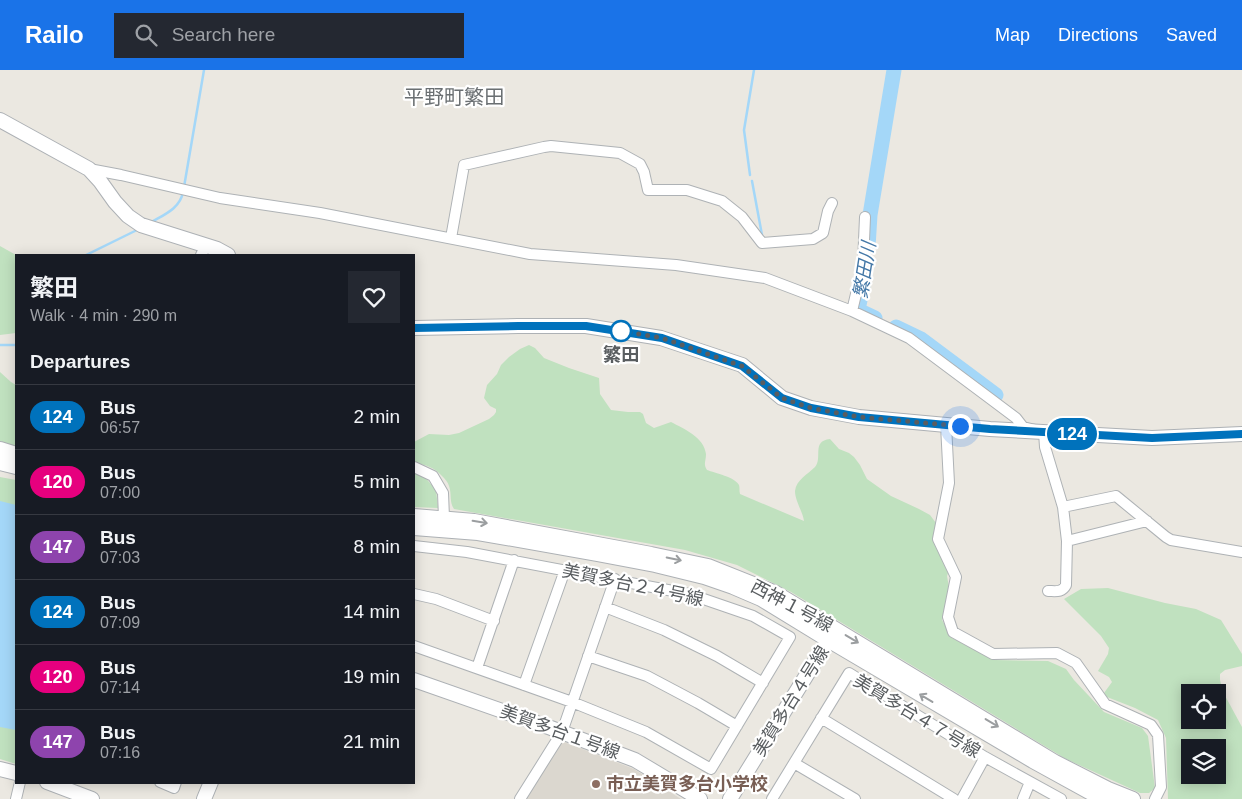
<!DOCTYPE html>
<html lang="en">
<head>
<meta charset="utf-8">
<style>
	body { margin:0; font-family:Arial,"Noto Sans JP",sans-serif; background:#242831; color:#f1f3f6; height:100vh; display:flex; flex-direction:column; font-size:19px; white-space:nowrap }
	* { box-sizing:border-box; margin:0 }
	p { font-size:16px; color:#9ea1a6 }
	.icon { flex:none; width:28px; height:28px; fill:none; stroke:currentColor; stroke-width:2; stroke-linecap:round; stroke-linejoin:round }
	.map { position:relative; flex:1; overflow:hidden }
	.drawer { position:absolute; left:15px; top:184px; width:400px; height:530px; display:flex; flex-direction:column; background:#171b24; border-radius:0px; box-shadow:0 2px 12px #0003 }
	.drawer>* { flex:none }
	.badge { padding:0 10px; border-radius:16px; font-size:18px; line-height:32px }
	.tools { position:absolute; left:1181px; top:614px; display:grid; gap:10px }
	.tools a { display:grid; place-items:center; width:45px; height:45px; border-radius:0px; background:#171b24; box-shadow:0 2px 12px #0003; font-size:25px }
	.you { position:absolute; width:25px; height:25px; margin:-12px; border:4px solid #fff; border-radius:50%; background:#1a73e8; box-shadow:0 0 0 8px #1a73e833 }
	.map>.badge { position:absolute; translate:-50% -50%; box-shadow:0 0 0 2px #fff }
	h2 { padding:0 15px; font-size:19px; line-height:45px }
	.round { display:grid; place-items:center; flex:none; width:52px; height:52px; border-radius:0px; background:#242831 }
	.summary { display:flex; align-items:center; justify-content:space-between; height:85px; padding:0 15px }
	h1 { font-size:24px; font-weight:700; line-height:38px }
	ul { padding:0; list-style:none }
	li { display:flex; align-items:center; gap:15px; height:65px; padding:0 15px; border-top:1px solid #363941 }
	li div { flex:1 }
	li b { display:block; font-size:19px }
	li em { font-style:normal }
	li .badge { min-width:55px; font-weight:700; text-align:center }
	header { display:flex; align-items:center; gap:30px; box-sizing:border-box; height:70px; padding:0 25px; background:#1a73e8; color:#fff }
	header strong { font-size:24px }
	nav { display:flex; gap:28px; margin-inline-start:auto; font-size:18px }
	.search { width:350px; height:45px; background:#242831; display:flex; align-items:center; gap:12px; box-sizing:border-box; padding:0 18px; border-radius:0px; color:#9ea1a6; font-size:19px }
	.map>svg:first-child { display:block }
	.education { fill:#dbd7cf }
	.green { fill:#c0e1bf; fill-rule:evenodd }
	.water { fill:#a4d7f8 }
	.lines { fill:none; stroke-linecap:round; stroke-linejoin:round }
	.stream { stroke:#a4d7f8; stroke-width:2.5 }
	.river { stroke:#a4d7f8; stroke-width:15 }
	.street-casing { stroke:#aeb2b5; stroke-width:12 }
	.secondary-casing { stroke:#adb1b5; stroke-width:16 }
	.street { stroke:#fff; stroke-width:10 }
	.secondary { stroke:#fff; stroke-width:14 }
	.oneway { stroke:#9b9ea0 }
	.line-casing { stroke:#fff; stroke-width:11 }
	.line { stroke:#0072bc; stroke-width:8 }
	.walk { stroke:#595d60; stroke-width:5; stroke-dasharray:0 9 }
	.stop-dot { fill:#fff; stroke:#0072bc; stroke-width:2.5 }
	.education-dot { fill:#8d6e63; stroke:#fff; stroke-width:2 }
	.labels { text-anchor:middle; stroke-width:4.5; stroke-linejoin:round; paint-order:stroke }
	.stop-label { font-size:18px; font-weight:bold; fill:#595d60; stroke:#fff }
	.street-label { font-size:18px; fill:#595d60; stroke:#fff }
	.education-label { font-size:18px; font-weight:bold; fill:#785e54; stroke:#fff; text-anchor:start }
	.water-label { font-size:19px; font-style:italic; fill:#4478a7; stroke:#fff }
	.quarter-label { font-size:20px; fill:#6a6f72; stroke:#fff }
</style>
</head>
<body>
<header>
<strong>Railo</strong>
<div class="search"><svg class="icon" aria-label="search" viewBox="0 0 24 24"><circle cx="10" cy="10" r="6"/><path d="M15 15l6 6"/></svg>Search here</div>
<nav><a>Map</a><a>Directions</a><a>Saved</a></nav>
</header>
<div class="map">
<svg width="1242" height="729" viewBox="0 0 1242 729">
	<rect width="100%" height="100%" fill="#ebe8e1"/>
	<path class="education" d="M562,671L634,699L681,729H526Z"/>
	<path class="green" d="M0,176L16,185V263L0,265Z
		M529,275L535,278L544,288L569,298L599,308L600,324L611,340L628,342H640L643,344L646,353L654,358L671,352C684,359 704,367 706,384C706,391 703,394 707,400C715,403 735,407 739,415C740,418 739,421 740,424L804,451C803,442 795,431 795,421C796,410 808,404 815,397C823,388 811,371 830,369L839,379L849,383L854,387L860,395L867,409L891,426L919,439L930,445L936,453L934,471L948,503L947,506L949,517L942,550L952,568L995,590L1048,591L1066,599L1074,610L1104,642L1142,658L1148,666L1155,718L1149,723H1140L1066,689L791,522L737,495L685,480L454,439C449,432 452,424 449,416C448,412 445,409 442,406C434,397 426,395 414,393V372L429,364L449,365L459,363L489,349L494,345L496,342V339L490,336L484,328L487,315L497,304L501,295L509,287L520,279Z
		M0,302L11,312L16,315V377L0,371Z
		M414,403L423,405L436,420L438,438L414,437Z
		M0,407L16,410V694L0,689Z
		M1108,518L1165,533L1196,539L1221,550L1242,584V596L1225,600L1220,604V610L1223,622L1242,657V729H1168L1166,668L1158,650L1135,638L1107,627L1104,623L1112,612L1109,607L1098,601L1108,584L1109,578L1101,566L1064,529L1081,519ZM1190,622H1218V650H1190ZM1190,678H1218V705H1190Z"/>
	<path class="water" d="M0,431L16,435V660L0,657Z"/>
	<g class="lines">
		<path class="stream" d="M750,105L744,60L754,0
			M752,111L762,165
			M184,117L204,0
			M150,153C163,145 180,139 183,122
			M86,185L139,159
			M0,275H16"/>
		<path class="river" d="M868,177L870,145L894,0
			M865,205L858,240L875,248
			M896,257L921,269L996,325"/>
		<defs>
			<path id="street" d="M89,99L121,105L220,128L320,143L530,184L676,195L765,208L852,241L909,268L988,327L1016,348L1023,357L1044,362L1045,377L1063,437L1116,426L1166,467L1171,470L1242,482
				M451,168L464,95L544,77L551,76L620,83L640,94L644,102L648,120H687L722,131L742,147L762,173L813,169L823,163L828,141L832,133
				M201,185L206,176
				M852,241L863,194L865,147
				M946,355L949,413L938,469L956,507L948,547L953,562L993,584L1057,583L1076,593L1105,634L1151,655L1158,665L1161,717L1155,729
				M414,397L433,406L443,423L444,448
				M1063,437L1067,471L1147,451
				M414,476L467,482L689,524L753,546L790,567L711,699L646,662L572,632L414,576
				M1048,521C1055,521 1062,523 1066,515L1067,471
				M414,524L436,529L494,551
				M605,537L664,560L717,586L763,613
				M588,586L647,606L698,633L737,656
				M477,598L514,490
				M524,615L565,500
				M821,648L954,729
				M562,662L615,509
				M794,693L855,729
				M160,712L174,718L176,712
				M16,729L20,712
				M520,729L557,670
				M772,729L849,603L985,687L1061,729
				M962,729L985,687
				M1023,729L1030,712"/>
			<path id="secondary" d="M0,50L89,99L100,111L115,132L128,146L141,155L217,179L228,185
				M414,258L518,256H586L661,268L742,295L782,328L811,338L859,347L990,359L1152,368L1242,364
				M0,379L16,384
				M0,393L16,397
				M414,446L474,451L651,484L708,496L776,523L1055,692L1108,719L1133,729
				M414,458L478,463L598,484L655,495L704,507L733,517L761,529L828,570L1033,691L1091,723L1106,729
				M414,610L551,658L635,690L700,729
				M0,699L16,703
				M47,712L92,729
				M204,729L211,712
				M730,729L832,564"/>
		</defs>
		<use href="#street" class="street-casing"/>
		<use href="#secondary" class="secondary-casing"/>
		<use href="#street" class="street"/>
		<use href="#secondary" class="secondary"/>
	</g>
	<defs><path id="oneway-shaft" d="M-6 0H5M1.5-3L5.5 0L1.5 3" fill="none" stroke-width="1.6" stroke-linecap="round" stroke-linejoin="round" transform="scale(1.25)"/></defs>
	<g class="oneway">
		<use href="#oneway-shaft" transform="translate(480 452) rotate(9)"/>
		<use href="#oneway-shaft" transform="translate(674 489) rotate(12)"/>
		<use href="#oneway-shaft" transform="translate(852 569) rotate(31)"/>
		<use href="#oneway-shaft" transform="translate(926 628) rotate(-149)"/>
		<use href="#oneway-shaft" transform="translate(992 653) rotate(31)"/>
	</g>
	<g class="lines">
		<defs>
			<path id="line" d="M414,258L518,256H586L662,268L742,296L782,328L811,338L859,347L990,359L1152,368L1242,364"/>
		</defs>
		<use href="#line" class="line-casing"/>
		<use href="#line" class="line"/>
		<path class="walk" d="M621,261L662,268L742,296L782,328L811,338L859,347L960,356"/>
	</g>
	<circle class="stop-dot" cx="621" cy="261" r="10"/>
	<circle class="education-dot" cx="596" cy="714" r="5"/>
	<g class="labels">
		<g class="stop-label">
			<text x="621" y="291">繁田</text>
		</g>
		<g class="street-label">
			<text transform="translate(633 515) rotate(12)" y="6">美賀多台２４号線</text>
			<text transform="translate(792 536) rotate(28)" y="6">西神１号線</text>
			<text transform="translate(791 631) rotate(-58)" y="6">美賀多台４号線</text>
			<text transform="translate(917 646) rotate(31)" y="6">美賀多台４７号線</text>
			<text transform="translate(560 662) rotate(20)" y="6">美賀多台１号線</text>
		</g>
		<g class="education-label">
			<text x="606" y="720">市立美賀多台小学校</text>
		</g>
		<g class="water-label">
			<text transform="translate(864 200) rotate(-81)" y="7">繁田川</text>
		</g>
		<g class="quarter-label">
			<text x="454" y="34">平野町繁田</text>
		</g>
	</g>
</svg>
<div class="tools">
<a><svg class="icon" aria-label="locate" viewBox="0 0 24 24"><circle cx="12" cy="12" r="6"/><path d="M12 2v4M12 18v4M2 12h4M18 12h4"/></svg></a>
<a><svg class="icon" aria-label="layers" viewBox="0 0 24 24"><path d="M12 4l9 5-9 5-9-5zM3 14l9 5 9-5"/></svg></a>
</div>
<div class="you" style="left:960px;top:356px"></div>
<b class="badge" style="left:1072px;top:364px;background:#0072bc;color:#fff">124</b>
<section class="drawer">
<div class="summary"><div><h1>繁田</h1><p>Walk · 4 min · 290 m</p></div><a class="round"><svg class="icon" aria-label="heart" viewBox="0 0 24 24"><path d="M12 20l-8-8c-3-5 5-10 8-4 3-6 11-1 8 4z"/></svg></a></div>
<h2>Departures</h2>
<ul>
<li><span class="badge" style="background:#0072bc;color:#fff">124</span><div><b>Bus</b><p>06:57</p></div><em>2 min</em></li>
<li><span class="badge" style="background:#e6007e;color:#fff">120</span><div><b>Bus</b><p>07:00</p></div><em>5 min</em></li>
<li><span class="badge" style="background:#8e44ad;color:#fff">147</span><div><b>Bus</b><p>07:03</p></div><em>8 min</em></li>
<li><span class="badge" style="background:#0072bc;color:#fff">124</span><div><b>Bus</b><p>07:09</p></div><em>14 min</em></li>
<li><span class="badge" style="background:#e6007e;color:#fff">120</span><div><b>Bus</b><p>07:14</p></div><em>19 min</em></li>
<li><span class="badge" style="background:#8e44ad;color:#fff">147</span><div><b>Bus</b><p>07:16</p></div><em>21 min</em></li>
</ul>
</section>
</div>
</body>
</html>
